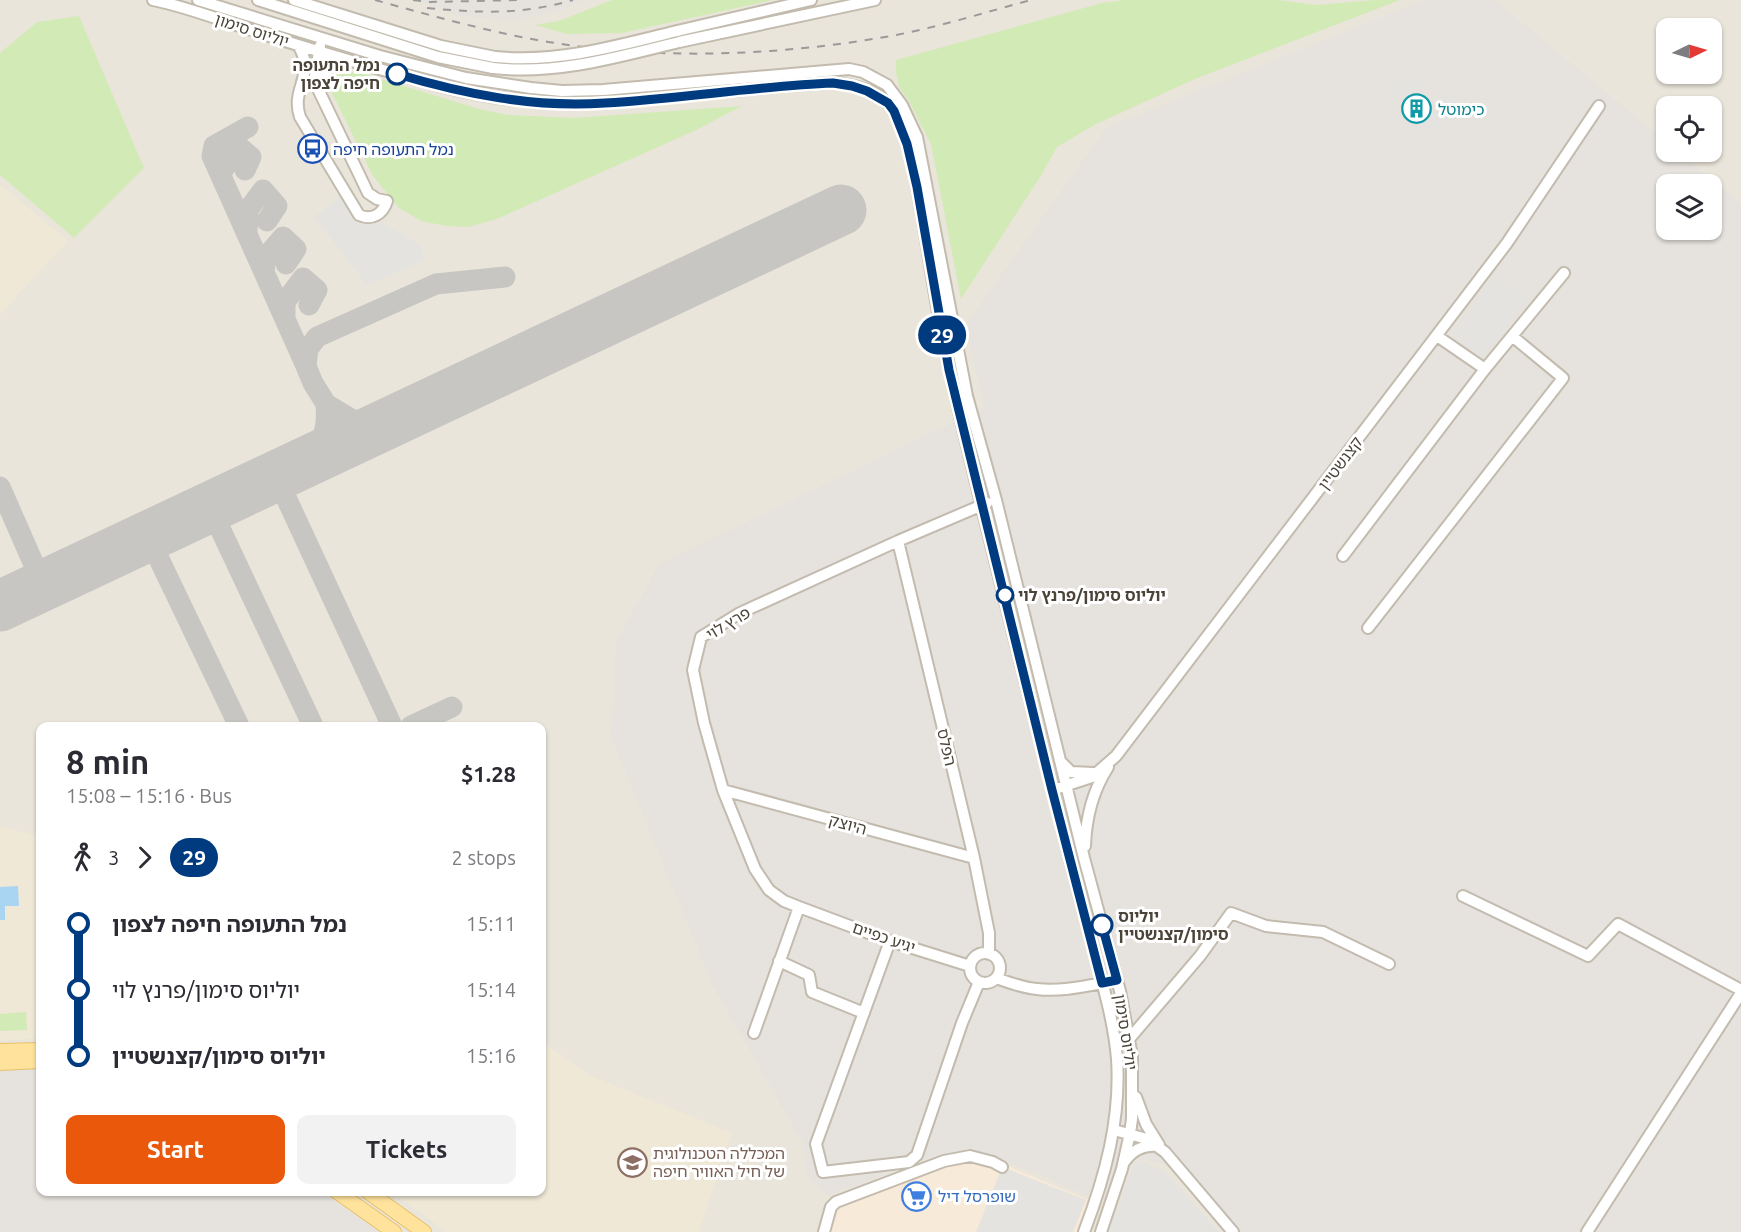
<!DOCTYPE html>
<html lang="en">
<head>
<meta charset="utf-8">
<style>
	body { margin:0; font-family:Ubuntu,"Noto Sans Hebrew",sans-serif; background:#f2f2f3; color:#2b2b33; height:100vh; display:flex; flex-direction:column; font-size:22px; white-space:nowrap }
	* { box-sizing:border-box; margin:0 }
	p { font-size:20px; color:#7c7c81 }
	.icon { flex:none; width:33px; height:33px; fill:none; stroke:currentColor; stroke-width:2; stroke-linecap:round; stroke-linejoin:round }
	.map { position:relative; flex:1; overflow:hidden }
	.details { position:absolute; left:36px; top:722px; width:510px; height:474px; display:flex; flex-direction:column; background:#fff; border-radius:12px; box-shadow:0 2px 4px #0004 }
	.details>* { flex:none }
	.badge { padding:0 12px; border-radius:20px; font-size:21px; line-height:39px }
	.needle { width:39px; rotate:85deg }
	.buttons { position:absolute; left:1656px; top:18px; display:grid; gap:12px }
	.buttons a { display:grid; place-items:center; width:66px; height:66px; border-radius:12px; background:#fff; box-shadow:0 2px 4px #0004; font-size:30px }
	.map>.badge { position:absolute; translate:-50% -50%; box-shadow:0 0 0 3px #fff }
	.legs { display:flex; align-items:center; gap:9px; height:66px; padding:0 30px; font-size:20px }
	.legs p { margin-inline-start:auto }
	.head { display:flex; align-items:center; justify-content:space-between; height:102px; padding:0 30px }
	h1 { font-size:33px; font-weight:700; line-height:45px }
	.button { display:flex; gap:12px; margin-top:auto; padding:12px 30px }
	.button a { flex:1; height:69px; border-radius:12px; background:#ea580c; color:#fff; font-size:24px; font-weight:700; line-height:69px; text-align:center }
	.button a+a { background:#f2f2f3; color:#2b2b33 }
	ul { padding:0 30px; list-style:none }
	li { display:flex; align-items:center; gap:21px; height:66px; font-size:22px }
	li i { display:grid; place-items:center; width:9px; height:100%; margin:0 8px; background:currentColor }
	li i::after { content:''; width:15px; height:15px; margin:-8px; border:4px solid; border-radius:50%; background:#fff }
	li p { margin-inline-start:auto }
	li:first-child i { background:linear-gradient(#0000 50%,currentColor 0) }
	li:last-child i { background:linear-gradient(currentColor 50%,#0000 0) }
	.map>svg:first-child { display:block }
	.residential { fill:#eae5da; fill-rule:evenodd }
	.commercial { fill:#f7ead8 }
	.industrial { fill:#e6e2dd; fill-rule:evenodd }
	.education { fill:#efe8d6 }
	.green { fill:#d2eab5 }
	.parking { fill:#e5e3e0 }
	.water { fill:#a9d4f2 }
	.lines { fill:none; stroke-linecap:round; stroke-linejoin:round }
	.taxiway { stroke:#c8c6c3; stroke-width:21 }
	.runway { stroke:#c8c6c3; stroke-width:51 }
	.minor-casing { stroke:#c2bbae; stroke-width:14 }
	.major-casing { stroke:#e6c16a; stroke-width:16 }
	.minor { stroke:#fff; stroke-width:10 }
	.major { stroke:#ffe39c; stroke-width:14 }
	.rail { stroke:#9a9a9a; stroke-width:2; stroke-dasharray:8 8; stroke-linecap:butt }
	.minor-bridge-casing { stroke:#c2bbae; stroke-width:14; stroke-linecap:butt }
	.minor-bridge { stroke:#fff; stroke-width:10 }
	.line-1-casing { stroke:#fff; stroke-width:14 }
	.line-1 { stroke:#003b80; stroke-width:9 }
	.stop-1-dot { fill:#fff; stroke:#003b80; stroke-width:3 }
	.labels { text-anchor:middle; stroke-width:6; stroke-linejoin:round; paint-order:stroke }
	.street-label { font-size:16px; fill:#4b4439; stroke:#fff }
	.stop-label { font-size:16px; font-weight:bold; fill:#4b4439; stroke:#fff; text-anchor:start }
	.culture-label { font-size:16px; fill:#0d838f; stroke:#fff; text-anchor:start }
	.transit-label { font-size:16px; fill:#164399; stroke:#fff; text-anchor:start }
	.education-label { font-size:16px; fill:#785e54; stroke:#fff; text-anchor:start }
	.shop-label { font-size:16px; fill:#366cbe; stroke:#fff; text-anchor:start }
</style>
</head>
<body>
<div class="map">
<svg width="1741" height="1232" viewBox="0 0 1741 1232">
	<rect width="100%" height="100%" fill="#f6f3ec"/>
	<path class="residential" d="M0,0H1741V1232H0ZM1666,28H1712V74H1666ZM1666,106H1712V152H1666ZM1666,184H1712V230H1666ZM40,726H542V1191H40Z"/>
	<path class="commercial" d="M972,1151L1091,1201L1078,1232H817L828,1199L935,1158Z"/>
	<path class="industrial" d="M416,0H584L567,8L516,21L460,16Z
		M1424,0H1495L1666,142V152H1678L1741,204V1232H1233L1168,1165L1135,1158L1131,1162L1114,1208L1045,1177L971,1148L935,1156L828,1196L807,1176L803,1144L713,986L611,737L616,642L659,564L984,408L966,324L1106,128ZM1666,184H1712V230H1666Z
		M40,1065V1191H320L379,1232H0V1067Z"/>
	<path class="education" d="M0,184L68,241L0,314Z
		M0,826L40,837V1038L0,1041Z
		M542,1041L589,1075L732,1133L699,1232H447L390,1191H542Z"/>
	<path class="green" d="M612,0H773L622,33L567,34L535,25L559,21Z
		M1125,0H1278L1316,5L1375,0H1400L1195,79L1096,124L1057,147L1042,174L961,299L931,144L909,101L899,87L896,72V60L1102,3Z
		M79,16L144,168L74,238L0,175V53L37,22Z
		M355,71L479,109L508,115L574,118L742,106L694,131L497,219L468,227L447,226L421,221L399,208L373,176L329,87L327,81L334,76Z
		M26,1012L27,1030L0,1031V1014Z"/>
	<path class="parking" d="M1429,70L1433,82L1390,101L1385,88Z
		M1451,90L1463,100L1433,136L1421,126Z
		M350,189L368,215L420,244L425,260L367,285L314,217Z
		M1499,275L1528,297L1481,359L1452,336Z
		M1135,1160L1164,1170L1219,1232H1108Z
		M1002,1167L1086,1200L1073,1232H976Z"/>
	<path class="water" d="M18,886L19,906H5V920H0V887Z"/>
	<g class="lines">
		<path class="taxiway" d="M248,127L214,146L212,156L306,366
			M221,174L237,145L251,157L245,170
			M247,232L248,210L263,190L277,206L267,221
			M264,271L266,257L283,237L296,249L286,264
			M285,317V302L303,278L317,290L309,305
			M387,424H367L351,419L326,404L313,383L306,366L308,349L317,337L436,284L505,277
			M308,461C323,441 328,430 326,404
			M276,476L392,726
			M0,487L43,585
			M210,507L313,726
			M148,536L239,726
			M411,726L452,707"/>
		<path class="runway" d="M0,606L841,210"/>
		<defs>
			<path id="minor" d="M153,0C188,7 223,21 257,32C299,46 341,58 383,70C424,82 465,94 507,99C616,112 724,87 833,83C856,84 886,93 896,115C911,146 916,182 922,216C931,268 938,321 950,373C985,526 1025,679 1063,832C1073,872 1083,911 1094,951C1103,986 1114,1022 1117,1059C1121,1119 1105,1177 1084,1232
				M198,0L380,56L466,78L531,88L562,91L603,90L849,69L863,72L887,85L902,105L917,137L967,396L996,500L1084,858L1120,991L1132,1056V1119L1130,1133L1122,1169L1101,1232
				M258,0L438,57L493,68
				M294,0L441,46L495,57
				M677,31L811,0
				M679,42L875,0
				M298,45C317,75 290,88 300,117L359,215C372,221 383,214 387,201L377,199L368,193L319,91L315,76L320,46
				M319,88C322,71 331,65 347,62
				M1437,336L1485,369
				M898,541L974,858L989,933V954
				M1343,556L1485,369L1564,273
				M1368,628L1563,378L1512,336
				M1062,763L1071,772L1093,773
				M723,790L974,858
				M1052,790L1092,777L1116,756L1507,243L1599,106
				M1085,846C1086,817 1092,792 1108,767
				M1463,896L1588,956L1618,924L1741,990
				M890,941L816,1144L823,1172L909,1162L917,1155L962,1023L979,982
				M970 968a15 15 0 1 1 30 0a15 15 0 1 1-30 0Z
				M779,961L809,975L812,992L864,1013
				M970,966L890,941L799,907L784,901L769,890L755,869L723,790L704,723L693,670L701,637L740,613L898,541L987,503
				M996,978C1010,983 1023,988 1037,989C1060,992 1086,986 1108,982
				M754,1033L799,907
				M1130,1038L1200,956L1231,913L1266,926L1323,932L1389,964
				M1136,1097L1146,1124L1159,1145
				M1114,1130L1147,1139L1165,1152L1233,1232
				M1125,1161C1133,1150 1144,1145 1157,1146
				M824,1232L831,1207L836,1202L944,1161L970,1156L993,1162L1002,1167
				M1587,1232L1741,993"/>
			<path id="major" d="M0,1051L40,1050
				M0,1063L40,1061
				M336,1191L394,1232
				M367,1191L424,1232"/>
		</defs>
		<use href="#minor" class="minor-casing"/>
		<use href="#major" class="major-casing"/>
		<use href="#minor" class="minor"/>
		<use href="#major" class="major"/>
		<path class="rail" d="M375,0C422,13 468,26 516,36C633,60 755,58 873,39C926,31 979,14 1031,0
			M413,0L430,2L520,0
			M427,8C481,13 520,15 573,0"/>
		<defs>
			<path id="minor-bridge" d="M495,57C558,63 617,46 677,31
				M493,68C557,75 618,57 679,42"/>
		</defs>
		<use href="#minor-bridge" class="minor-bridge-casing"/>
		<use href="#minor-bridge" class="minor-bridge"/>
	</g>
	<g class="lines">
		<defs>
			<path id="line-1" d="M397,74C464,94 534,108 605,103C681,99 757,86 833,83L852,86L867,91L888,103L894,111L907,144L917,187L949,370L1052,790L1102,983L1117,980L1102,925"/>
		</defs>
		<use href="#line-1" class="line-1-casing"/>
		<use href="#line-1" class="line-1"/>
	</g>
	<defs>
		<symbol id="building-ring" viewBox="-11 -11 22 22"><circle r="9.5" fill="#fff" stroke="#0f9aa8" stroke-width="1.5"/><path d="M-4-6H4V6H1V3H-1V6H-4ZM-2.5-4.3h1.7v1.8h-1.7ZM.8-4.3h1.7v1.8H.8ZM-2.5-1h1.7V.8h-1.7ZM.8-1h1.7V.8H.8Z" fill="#0f9aa8"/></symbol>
		<symbol id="bus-ring" viewBox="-11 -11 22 22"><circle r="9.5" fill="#fff" stroke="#1a4fb4" stroke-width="1.5"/><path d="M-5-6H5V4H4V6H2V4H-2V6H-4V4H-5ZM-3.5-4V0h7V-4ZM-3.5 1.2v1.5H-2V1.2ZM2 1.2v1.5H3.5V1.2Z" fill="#1a4fb4"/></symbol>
		<symbol id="university-ring" viewBox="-11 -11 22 22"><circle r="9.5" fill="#fff" stroke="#8d6e63" stroke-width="1.5"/><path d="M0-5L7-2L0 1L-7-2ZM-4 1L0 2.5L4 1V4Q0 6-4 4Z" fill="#8d6e63"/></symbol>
		<symbol id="supermarket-ring" viewBox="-11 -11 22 22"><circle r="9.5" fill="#fff" stroke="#3f7fe0" stroke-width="1.5"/><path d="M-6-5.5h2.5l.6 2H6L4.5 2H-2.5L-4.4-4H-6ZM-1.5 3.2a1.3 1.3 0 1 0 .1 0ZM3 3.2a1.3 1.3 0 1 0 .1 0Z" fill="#3f7fe0"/></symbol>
	</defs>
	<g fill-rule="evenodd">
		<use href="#building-ring" x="1400" y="92" width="33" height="33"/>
		<use href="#bus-ring" x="296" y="132" width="33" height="33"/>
		<use href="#university-ring" x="616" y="1146" width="33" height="33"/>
		<use href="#supermarket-ring" x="900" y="1180" width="33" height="33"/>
	</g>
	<g class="stop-1-dot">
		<circle cx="397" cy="74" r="10"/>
		<circle cx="1005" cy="595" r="8"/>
		<circle cx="1102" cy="925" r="10"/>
	</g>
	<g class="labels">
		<g class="street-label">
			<text transform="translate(252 30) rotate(18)" y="6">יוליוס סימון</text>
			<text transform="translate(1340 463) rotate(-53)" y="6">קצנשטיין</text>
			<text transform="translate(728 623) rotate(-31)" y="6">פרץ לוי</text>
			<text transform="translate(947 747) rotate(77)" y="6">הפלס</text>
			<text transform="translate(848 824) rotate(15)" y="6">היוצק</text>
			<text transform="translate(884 937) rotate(19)" y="6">יגיע כפיים</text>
			<text transform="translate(1126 1032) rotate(81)" y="6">יוליוס סימון</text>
		</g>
		<g class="stop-label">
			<text x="380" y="71" text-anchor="end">נמל התעופה<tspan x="380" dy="18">חיפה לצפון</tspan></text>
			<text x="1018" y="601">יוליוס סימון/פרנץ לוי</text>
			<text x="1118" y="922">יוליוס<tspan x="1118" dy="18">סימון/קצנשטיין</tspan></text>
		</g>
		<g class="culture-label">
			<text x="1438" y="115">כימוטל</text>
		</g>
		<g class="transit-label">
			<text x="333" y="155">נמל התעופה חיפה</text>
		</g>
		<g class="education-label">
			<text x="653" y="1159">המכללה הטכנולוגית<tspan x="653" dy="18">של חיל האוויר חיפה</tspan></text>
		</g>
		<g class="shop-label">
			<text x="938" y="1202">שופרסל דיל</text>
		</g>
	</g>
</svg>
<div class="buttons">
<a><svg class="needle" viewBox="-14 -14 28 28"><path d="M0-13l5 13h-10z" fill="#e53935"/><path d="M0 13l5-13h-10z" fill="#7c7c81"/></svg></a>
<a><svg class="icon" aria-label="locate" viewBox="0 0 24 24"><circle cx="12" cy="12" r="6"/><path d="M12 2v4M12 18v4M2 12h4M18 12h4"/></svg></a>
<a><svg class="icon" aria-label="layers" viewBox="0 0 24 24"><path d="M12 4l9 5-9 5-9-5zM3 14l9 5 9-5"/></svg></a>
</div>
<b class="badge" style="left:942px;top:335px;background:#003b80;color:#fff">29</b>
<section class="details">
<div class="head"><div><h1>8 min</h1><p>15:08 – 15:16 · Bus</p></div><b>$1.28</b></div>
<div class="legs"><svg class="icon" aria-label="walk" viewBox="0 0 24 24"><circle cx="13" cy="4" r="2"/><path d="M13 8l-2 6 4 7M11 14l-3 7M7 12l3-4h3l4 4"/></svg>3<svg class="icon" aria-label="forward" viewBox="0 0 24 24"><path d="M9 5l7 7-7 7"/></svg><b class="badge" style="background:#003b80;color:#fff">29</b><p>2 stops</p></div>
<ul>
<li><i style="color:#003b80"></i><b>נמל התעופה חיפה לצפון</b><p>15:11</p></li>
<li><i style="color:#003b80"></i><span>יוליוס סימון/פרנץ לוי</span><p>15:14</p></li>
<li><i style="color:#003b80"></i><b>יוליוס סימון/קצנשטיין</b><p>15:16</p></li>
</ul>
<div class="button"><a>Start</a><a>Tickets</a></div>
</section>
</div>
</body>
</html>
